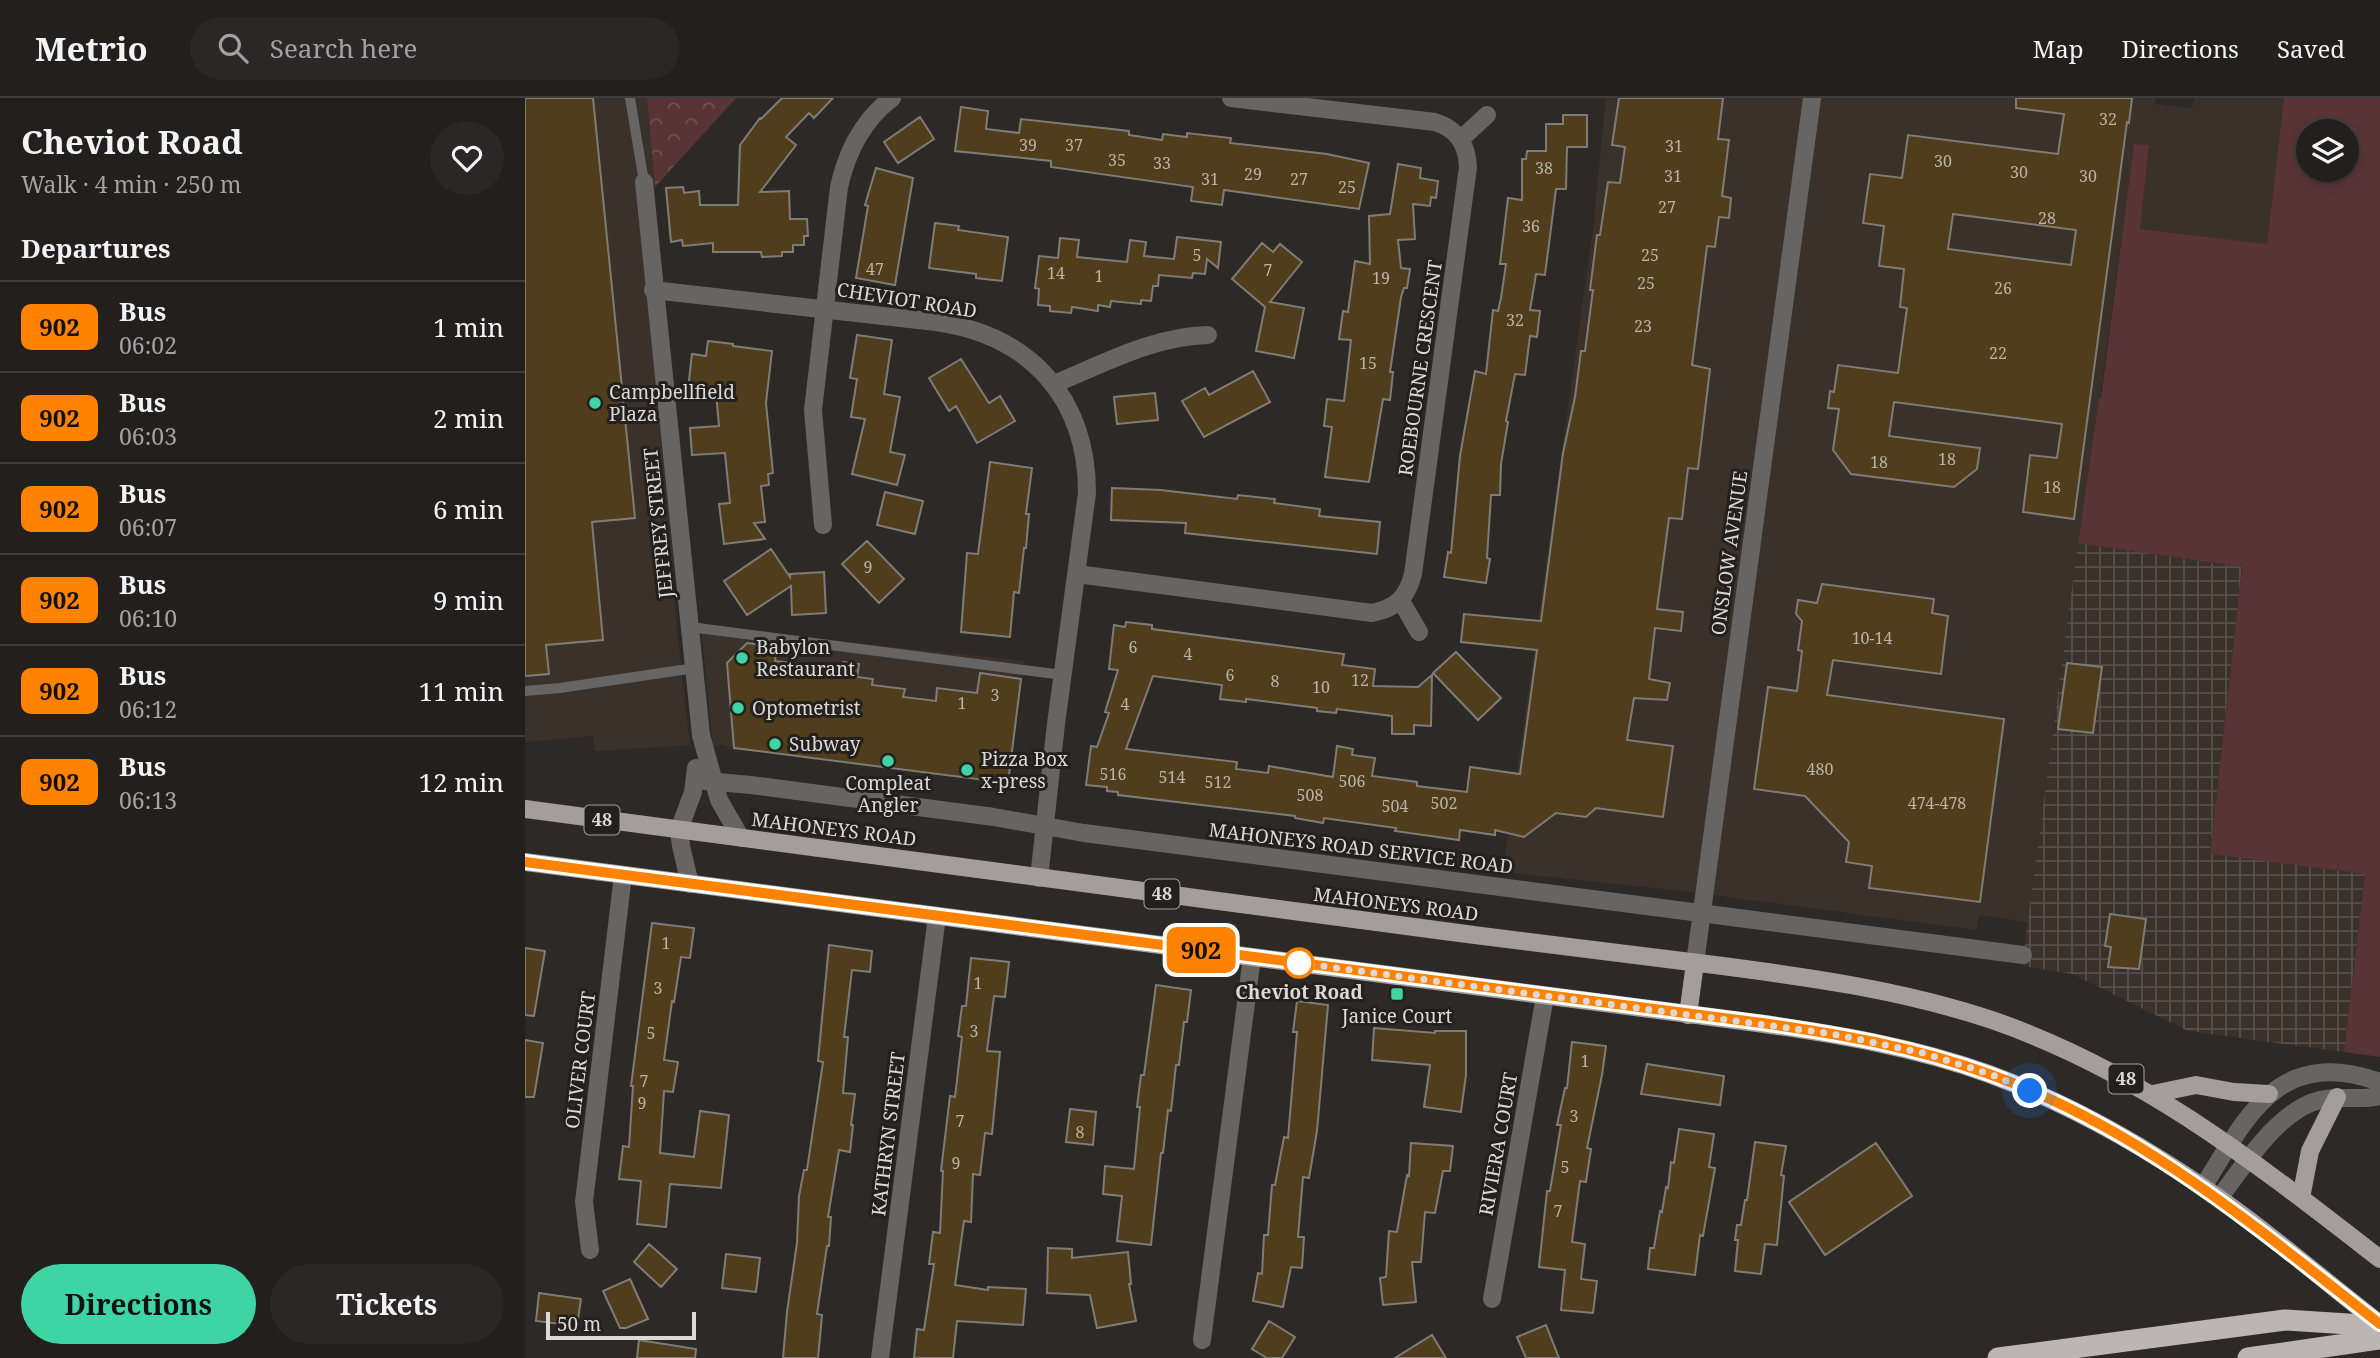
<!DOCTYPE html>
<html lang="en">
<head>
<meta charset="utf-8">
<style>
	body { margin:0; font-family:"Noto Serif",serif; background:#2a2726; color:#f1f3f6; height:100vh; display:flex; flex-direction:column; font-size:26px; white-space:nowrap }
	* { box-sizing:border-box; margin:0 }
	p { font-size:23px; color:#a2a2a4 }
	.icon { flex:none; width:38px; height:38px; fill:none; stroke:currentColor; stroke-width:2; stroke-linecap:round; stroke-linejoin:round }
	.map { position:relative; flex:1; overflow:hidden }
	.side { display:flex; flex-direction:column; background:#221f1d; width:525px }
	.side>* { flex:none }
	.badge { padding:0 14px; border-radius:10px; font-size:24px; line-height:46px }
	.buttons { position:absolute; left:1771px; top:21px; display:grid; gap:14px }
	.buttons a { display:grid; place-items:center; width:63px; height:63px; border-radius:50%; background:#221f1d; box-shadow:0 4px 10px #0003,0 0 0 2px #3f3d3b; font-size:35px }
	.scale { position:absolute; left:21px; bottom:18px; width:150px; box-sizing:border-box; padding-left:7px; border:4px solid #dcdad8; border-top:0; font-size:19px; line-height:24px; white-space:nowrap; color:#dcdad8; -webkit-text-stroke:5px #23201d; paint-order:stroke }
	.you { position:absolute; width:35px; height:35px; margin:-18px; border:5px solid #fff; border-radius:50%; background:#1a73e8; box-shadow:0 0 0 10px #1a73e833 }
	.map>.badge { position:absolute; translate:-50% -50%; box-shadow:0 0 0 4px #fff }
	h2 { padding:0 21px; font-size:26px; line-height:63px }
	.round { display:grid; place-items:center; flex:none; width:74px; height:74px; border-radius:37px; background:#2a2726 }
	.overview { display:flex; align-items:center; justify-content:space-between; height:119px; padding:0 21px }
	h1 { font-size:33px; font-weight:700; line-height:52px }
	.primary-button { display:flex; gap:14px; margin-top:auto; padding:14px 21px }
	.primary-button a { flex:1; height:80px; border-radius:42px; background:#3ed4a3; color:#111; font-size:28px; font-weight:700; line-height:80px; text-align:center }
	.primary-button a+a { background:#2a2726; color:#f1f3f6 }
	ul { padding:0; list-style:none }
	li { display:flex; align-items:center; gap:21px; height:91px; padding:0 21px; border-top:2px solid #3f3d3b }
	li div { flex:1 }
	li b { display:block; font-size:26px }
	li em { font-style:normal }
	li .badge { min-width:77px; font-weight:700; text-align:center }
	header { display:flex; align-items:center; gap:42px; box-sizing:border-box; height:98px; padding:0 35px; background:#221f1d; border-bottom:2px solid #3f3d3b }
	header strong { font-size:33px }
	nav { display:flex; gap:38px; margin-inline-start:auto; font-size:24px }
	.search { width:490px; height:63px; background:#2a2726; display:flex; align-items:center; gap:18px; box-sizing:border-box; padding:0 24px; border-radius:38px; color:#a2a2a4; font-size:26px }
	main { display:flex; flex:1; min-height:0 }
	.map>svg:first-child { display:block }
	.built { fill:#3a312b }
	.industrial { fill:url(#industrial-grid) }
	.green { fill:#583437; fill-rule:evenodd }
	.park { fill:url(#park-crowns) }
	.building { fill:#4f3d1b; stroke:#7f7c78; stroke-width:2; fill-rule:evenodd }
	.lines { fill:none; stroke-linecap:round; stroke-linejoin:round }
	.service { stroke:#676464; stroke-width:10 }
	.minor { stroke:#676464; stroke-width:18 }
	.primary { stroke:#a39e9d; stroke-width:18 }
	.motorway { stroke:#bbb5b3; stroke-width:21 }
	.line-casing { stroke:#fff; stroke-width:16 }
	.line { stroke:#ff8200; stroke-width:10 }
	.walk { stroke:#dcdad8; stroke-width:7; stroke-dasharray:0 12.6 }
	.poi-dot { fill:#3ed4a3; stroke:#23201d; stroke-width:2.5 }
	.stop-dot { fill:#fff; stroke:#ff8200; stroke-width:3.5 }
	.labels { text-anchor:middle; stroke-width:6; stroke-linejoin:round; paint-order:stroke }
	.number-label { font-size:16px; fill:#b9b3a9 }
	.shield { fill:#23201d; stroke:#a4a2a0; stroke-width:2 }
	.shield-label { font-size:18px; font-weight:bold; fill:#dcdad8 }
	.street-label { font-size:19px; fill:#dcdad8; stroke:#23201d }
	.poi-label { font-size:19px; fill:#dcdad8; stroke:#23201d; text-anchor:start }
	.stop-label { font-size:19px; font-weight:bold; fill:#dcdad8; stroke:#23201d }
</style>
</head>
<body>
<header>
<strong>Metrio</strong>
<div class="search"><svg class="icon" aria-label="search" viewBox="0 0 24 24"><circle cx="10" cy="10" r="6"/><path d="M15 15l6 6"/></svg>Search here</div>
<nav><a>Map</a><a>Directions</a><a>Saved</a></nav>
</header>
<main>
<section class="side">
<div class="overview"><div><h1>Cheviot Road</h1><p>Walk · 4 min · 250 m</p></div><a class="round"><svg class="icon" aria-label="heart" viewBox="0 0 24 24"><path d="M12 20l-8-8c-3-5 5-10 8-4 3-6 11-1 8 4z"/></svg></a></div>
<h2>Departures</h2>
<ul>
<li><span class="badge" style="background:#ff8200;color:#111">902</span><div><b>Bus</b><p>06:02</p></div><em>1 min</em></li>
<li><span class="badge" style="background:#ff8200;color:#111">902</span><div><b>Bus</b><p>06:03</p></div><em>2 min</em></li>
<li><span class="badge" style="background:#ff8200;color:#111">902</span><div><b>Bus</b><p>06:07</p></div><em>6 min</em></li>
<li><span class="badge" style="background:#ff8200;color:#111">902</span><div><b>Bus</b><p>06:10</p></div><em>9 min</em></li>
<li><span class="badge" style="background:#ff8200;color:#111">902</span><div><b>Bus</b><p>06:12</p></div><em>11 min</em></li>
<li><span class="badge" style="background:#ff8200;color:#111">902</span><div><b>Bus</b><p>06:13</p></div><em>12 min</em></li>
</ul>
<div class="primary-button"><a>Directions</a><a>Tickets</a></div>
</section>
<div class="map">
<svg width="1855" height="1260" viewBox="0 0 1855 1260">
	<defs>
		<pattern id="industrial-grid" width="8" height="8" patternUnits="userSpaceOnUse" patternTransform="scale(1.75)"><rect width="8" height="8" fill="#3a312b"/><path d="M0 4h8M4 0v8" fill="none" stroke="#564e49"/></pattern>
		<pattern id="park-crowns" width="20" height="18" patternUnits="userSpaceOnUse" patternTransform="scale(1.75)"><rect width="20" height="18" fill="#583437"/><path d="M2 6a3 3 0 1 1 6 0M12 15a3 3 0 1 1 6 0" fill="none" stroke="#6f5153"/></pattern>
	</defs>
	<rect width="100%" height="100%" fill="#2d2927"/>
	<path class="built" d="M0,0H122L130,89L151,521L165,647L70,653L68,638L0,644Z
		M1081,0H1630V6L1667,10L1669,0H1759L1742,146L1614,131L1624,48L1609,46L1575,301H1574L1553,445L1503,824L1454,817L1451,832L1158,793L978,774L1068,131Z
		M176,529L499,563L483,685L209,650L195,646L188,650Z"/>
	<path class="industrial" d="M1553,445L1717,469L1685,755L1840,776L1819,954L1663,933L1547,876L1497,868Z"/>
	<path class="green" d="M1759,0H1855V959L1819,954L1840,776L1685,756L1717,469L1553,445L1574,301L1576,300L1609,46L1624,47L1615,131L1742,146ZM1783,33H1822V72H1783Z"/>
	<path class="park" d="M122,0H211L130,89Z"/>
	<path class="building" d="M0,0H68L110,420L67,424L78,542L21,547L24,576L0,578Z
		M257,0H308L289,20L284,15L261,39L271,47L235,94L264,93L265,121H282L283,138H279V147H268V154H257V158L237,159L236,154H188V145L158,148L157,142L146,144L141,90L158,89L159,95L174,93L175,107H213L215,47L235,20L236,21Z
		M1094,0H1198L1193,41L1204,42L1197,98L1206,100L1204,120L1194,119L1190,149L1182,148L1167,267L1185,271L1173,371L1163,370L1157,421L1144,420L1132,511L1158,514L1156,533L1130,530L1124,581L1145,585L1142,602L1109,600L1102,642L1148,648L1138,719L1071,710L1061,719L1031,715L999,739L970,732V737L935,732L934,742L870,733L871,730L799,720L798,725L770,720V718L593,697V694L582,693V689L561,687L566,648L572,649L584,615L580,614L593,572L584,571L589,527L600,529L601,524L627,527V531L819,556L817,567L850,571L848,588L893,589L907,577L906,628L889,627V636H867V618L812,611L811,615L792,613V610L721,601V604L695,601L697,587L628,578L601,651L712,664L711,671L743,675L744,668L808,679L812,648L828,651L827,657L850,660L847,678L892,684V688L942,694L945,669L995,676L1012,552L936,544L939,516L1016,523L1038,355L1050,299L1056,253H1060L1068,192H1065L1072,137H1075L1083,84L1095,85L1100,49L1087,47Z
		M1491,0H1607L1604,25L1602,24L1549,421L1498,414L1505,357L1532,360L1537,326L1369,304L1364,338L1455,350L1452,371L1429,389L1326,376L1308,352L1314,311L1303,310L1305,293L1309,294L1313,267L1373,275L1382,210L1375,209L1379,171L1354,168L1359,128L1338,125L1345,76L1377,80L1383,37L1533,56L1539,16L1491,10ZM1428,116L1551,132L1546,167L1423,151Z
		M436,9L463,13L461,31L494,35L496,21L604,33V37L637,42L638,36L662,39V35L706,40L705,45L802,56L844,65L834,111L699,92L697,107L666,103L668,89L526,69V63L430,53Z
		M1038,17H1062V49H1042L1041,91H1031L1020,177L1011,176L1005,212L1015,213L1012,239L1005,238L1000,277L990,276L981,323L983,324L976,366L975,397H966L962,460L965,461L961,485L919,479L923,454L926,455L935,358L950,273L961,276L968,212L973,213L976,200L981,166H975L983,100L997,102V61H1001L1002,53H1021V26H1038Z
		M395,19L409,41L373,65L359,44Z
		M873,66L896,70L895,80L913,83L911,100L906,99L905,108L888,106L890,141L873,142L876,170L885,171L882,190H879L876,199L865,274H868L865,302L858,301L844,384L800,379L807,329L799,328L802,301L819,303L826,242L814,241L818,213L823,214L830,163L845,166L844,118L865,116Z
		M351,70L388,80L370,187L331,180L343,108L340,107Z
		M410,125L434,128L433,132L483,139L477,183L451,180V176L404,170Z
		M652,139L696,144L693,170L682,161L680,176L668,175L667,180L634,177L633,188H628L626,203L616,202V206L586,203L585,209L573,207V213L547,209L546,215L525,213V208L513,207L514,191L510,190L514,158L533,160L535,140L554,142L552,159L602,164L605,142L621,144L619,158L649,161Z
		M737,145L748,154L755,146L777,164L745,204L779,210L769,260L731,253L740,209L707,181Z
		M332,237L367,242L359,296L375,299L365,354L380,357L372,387L327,376L340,321L326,319L332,281L325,280Z
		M183,243L208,246V248L247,253L241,305L248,375L243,376L244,387L236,388L240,424L229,425L240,441L199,446L194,406L205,405L200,355L167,357L165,330L194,328L191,295L163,291L167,256L181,258Z
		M436,261L464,305L475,298L490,323L452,345L431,308L424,313L404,280Z
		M728,273L745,304L679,339L657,303L680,290L684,297Z
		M630,295L633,322L592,326L589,299Z
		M465,364L507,370L501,416H504L501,450H499L494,495L489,494L485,539L436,534L442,455L453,456Z
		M587,390L636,392L712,401L713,397L750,401L749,405L795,411L794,418L855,424L852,456L660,435L661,425L586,422Z
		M360,394L398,403L390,436L352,427Z
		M342,443L379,481L354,505L317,466Z
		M246,451L265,479V476L299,474L301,515L267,517L266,488L222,517L199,483Z
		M1297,486L1409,501L1407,515L1423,518L1416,576L1308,562L1302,597L1479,621L1455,804L1344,790L1347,768L1321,764L1324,744L1280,698L1229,691L1243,589L1272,593L1277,553L1273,552L1277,523L1271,516L1273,502L1292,505Z
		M222,545L252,549L250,563L286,567L285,571L317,575L318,564L334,566L332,579L348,581L347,587L380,591L378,599L411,603L412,590L452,595L455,575L496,581L483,685L209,650L202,565Z
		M931,554L976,600L953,622L908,575Z
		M1542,565L1577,569L1568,635L1533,631Z
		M1585,816L1621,821L1614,871L1583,869L1586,849L1580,848Z
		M127,825L169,830L165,860L156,859L149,904L147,903L139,962L153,964L148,994L139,993L135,1055L169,1059L175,1013L204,1017L196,1090L145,1086L141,1129L112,1126L116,1083L94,1081L98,1048L104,1049L108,988H106Z
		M304,847L347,853L345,874L327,872L319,939H323L318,995L330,996L326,1027H328L325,1054L314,1052L303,1119H306L304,1148H302L292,1216L297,1217L293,1260H258L262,1214L272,1145L274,1098L279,1072H282L298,964L293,963Z
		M0,850L20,853L9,918L0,917Z
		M446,860L484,864L480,899L469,898L462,953L475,954L467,1036L460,1035L455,1077L448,1076L446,1124L439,1123L430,1187L463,1192V1189L501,1191L498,1227L432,1223L428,1260H389L392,1231L399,1232L409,1166H404L408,1134L415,1135L418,1073H416L425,998L430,999L437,939L433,938L437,908H441Z
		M631,887L666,892L662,924H659L654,967H651L646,1013L643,1012L638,1055H636L626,1147L592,1143L597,1098L578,1096L580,1068L609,1071L615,1009H612L616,977H619Z
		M772,903L803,907L792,1033L784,1080L778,1079L773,1139H779L777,1170L766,1169L758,1209L728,1203L733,1175L737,1176L739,1137H743L747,1087H750L759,1039L763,1040L772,934H768Z
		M849,930L910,935V933H941V977L936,1014L899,1009L905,967L847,962Z
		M0,942L18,945L9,999H0Z
		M1047,944L1081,948L1077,977L1062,1050L1066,1051L1061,1084L1055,1083L1047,1144L1060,1146L1056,1181L1072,1183L1068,1215L1036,1212L1040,1172L1014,1169L1022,1093H1025L1036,1027H1032L1040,990H1042Z
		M1122,966L1199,978L1195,1007L1116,996Z
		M545,1011L571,1014L568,1047L541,1044Z
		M1154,1031L1189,1036L1184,1069L1190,1070L1178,1138L1175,1137L1170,1177L1123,1171L1125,1150H1129L1135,1113L1137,1114L1141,1089L1143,1090L1146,1064L1149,1065Z
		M1230,1044L1261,1048L1256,1077L1259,1078L1252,1147L1240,1146L1236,1176L1210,1173L1213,1142H1210L1212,1127H1216L1220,1102H1222Z
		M886,1045L928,1048L925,1073H918L910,1115L900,1114L896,1164H887L891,1204L858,1207L855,1180L861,1179L864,1133L872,1134L882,1077L884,1078Z
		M1351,1045L1387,1098L1300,1157L1264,1104Z
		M124,1146L152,1171L136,1189L109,1164Z
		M523,1150L547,1151V1160L603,1154L606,1186H604L611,1223L572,1230L565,1197L522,1195Z
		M201,1156L235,1160L231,1194L197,1190Z
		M105,1181L123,1221L101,1230H95L78,1193Z
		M14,1195L56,1201L52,1228L11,1223Z
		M744,1223L770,1239L757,1260H742L727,1251Z
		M1021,1227L1034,1260H1001L992,1239Z
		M907,1237L921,1260H870Z
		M114,1242L171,1251L170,1260H112Z"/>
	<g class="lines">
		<path class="service" d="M105,0L119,84
			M165,529L538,577
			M0,593L35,590L170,570"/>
		<path class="minor" d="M936,41L962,17
			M119,84L176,637L194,702L216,740
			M128,192L411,224C505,237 562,300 562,395L531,626L514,780
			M529,286C578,266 629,238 683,237
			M298,427L288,312L314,89C322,53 338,22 367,0
			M552,476L847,515C872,510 882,499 888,476L943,69C942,46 932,31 910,24L706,0
			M876,503L894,534
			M170,682L226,687L469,719L559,735L1498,857
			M165,786L156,748L154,732L168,694L171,670
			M1170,865L1287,0
			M1678,1089C1724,1015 1754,949 1855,984
			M1694,1100C1719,1068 1753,1012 1795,1002C1815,997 1835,1003 1855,998
			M65,1152L59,1104L98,777
			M967,1201L1020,898
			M677,1242L727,859
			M355,1260L412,818"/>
		<path class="primary" d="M0,711C306,752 612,794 919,833C1009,845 1099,856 1190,867C1283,879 1377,892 1467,922C1617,974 1731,1065 1855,1161
			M0,764L1232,925C1311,936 1389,949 1464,976C1540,1004 1612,1044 1679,1090C1740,1131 1797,1181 1855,1226
			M1163,917L1170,865
			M1628,996L1671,987L1709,994L1744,996
			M1776,1100L1785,1053L1812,999"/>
		<path class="motorway" d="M1473,1260L1760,1222L1855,1228
			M1723,1260L1855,1241"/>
	</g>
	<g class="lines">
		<defs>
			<path id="line" d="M0,764L1237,925C1314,936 1390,949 1464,976C1615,1030 1731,1129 1855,1226"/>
		</defs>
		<use href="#line" class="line-casing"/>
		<use href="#line" class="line"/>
		<path class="walk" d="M774,865L1308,936L1398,955L1465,976L1505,993"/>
	</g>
	<g class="poi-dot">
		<circle cx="70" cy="305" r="7"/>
		<circle cx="217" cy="560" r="7"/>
		<circle cx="213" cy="610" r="7"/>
		<circle cx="250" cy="646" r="7"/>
		<circle cx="363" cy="663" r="7"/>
		<circle cx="442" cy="672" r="7"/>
		<rect x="865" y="889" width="14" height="14" rx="3.5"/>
	</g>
	<circle class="stop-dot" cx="774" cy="865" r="14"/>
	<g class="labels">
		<g class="number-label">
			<text x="1583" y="27">32</text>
			<text x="503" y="53">39</text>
			<text x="549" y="53">37</text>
			<text x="1149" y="54">31</text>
			<text x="592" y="68">35</text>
			<text x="1418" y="69">30</text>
			<text x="637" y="71">33</text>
			<text x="1019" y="76">38</text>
			<text x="1494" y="80">30</text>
			<text x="728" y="82">29</text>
			<text x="1148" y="84">31</text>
			<text x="1563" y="84">30</text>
			<text x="685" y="87">31</text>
			<text x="774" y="87">27</text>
			<text x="822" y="95">25</text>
			<text x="1142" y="115">27</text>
			<text x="1522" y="126">28</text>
			<text x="1006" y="134">36</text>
			<text x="672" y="163">5</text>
			<text x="1125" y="163">25</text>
			<text x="350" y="177">47</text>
			<text x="743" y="178">7</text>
			<text x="531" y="181">14</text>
			<text x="574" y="184">1</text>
			<text x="856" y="186">19</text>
			<text x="1121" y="191">25</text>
			<text x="1478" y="196">26</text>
			<text x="990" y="228">32</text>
			<text x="1118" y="234">23</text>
			<text x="1473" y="261">22</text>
			<text x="843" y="271">15</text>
			<text x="1422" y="367">18</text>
			<text x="1354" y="370">18</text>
			<text x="1527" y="395">18</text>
			<text x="343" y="475">9</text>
			<text x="1347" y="546">10-14</text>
			<text x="608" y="555">6</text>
			<text x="663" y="562">4</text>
			<text x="705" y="583">6</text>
			<text x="835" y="588">12</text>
			<text x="750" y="589">8</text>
			<text x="796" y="595">10</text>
			<text x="470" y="603">3</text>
			<text x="437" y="611">1</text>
			<text x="600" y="612">4</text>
			<text x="1295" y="677">480</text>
			<text x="588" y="682">516</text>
			<text x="647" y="685">514</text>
			<text x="827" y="689">506</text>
			<text x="693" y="690">512</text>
			<text x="785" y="703">508</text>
			<text x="919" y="711">502</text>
			<text x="1412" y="711">474-478</text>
			<text x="870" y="714">504</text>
			<text x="141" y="851">1</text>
			<text x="453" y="891">1</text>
			<text x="133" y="896">3</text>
			<text x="449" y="939">3</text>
			<text x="126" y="941">5</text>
			<text x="1060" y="969">1</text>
			<text x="119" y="989">7</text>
			<text x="117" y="1011">9</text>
			<text x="1049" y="1024">3</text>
			<text x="435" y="1029">7</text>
			<text x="555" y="1040">8</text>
			<text x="431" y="1071">9</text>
			<text x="1040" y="1075">5</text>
			<text x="1033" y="1119">7</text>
		</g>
		<g class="shield">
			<rect x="59.5" y="707.5" width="35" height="29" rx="5"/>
			<rect x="619.5" y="781.5" width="35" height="29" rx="5"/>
			<rect x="1583.5" y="966.5" width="35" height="29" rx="5"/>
		</g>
		<g class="shield-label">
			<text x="77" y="728">48</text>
			<text x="637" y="802">48</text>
			<text x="1601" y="987">48</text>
		</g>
		<g class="street-label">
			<text transform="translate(382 202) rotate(9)" y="7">CHEVIOT ROAD</text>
			<text transform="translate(895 270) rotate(-82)" y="7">ROEBOURNE CRESCENT</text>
			<text transform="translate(133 425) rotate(-96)" y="7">JEFFREY STREET</text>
			<text transform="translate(1204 455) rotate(-82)" y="7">ONSLOW AVENUE</text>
			<text transform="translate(309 731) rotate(7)" y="7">MAHONEYS ROAD</text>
			<text transform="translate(836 750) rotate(7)" y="7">MAHONEYS ROAD SERVICE ROAD</text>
			<text transform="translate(871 806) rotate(7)" y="7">MAHONEYS ROAD</text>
			<text transform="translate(55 962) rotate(-83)" y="7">OLIVER COURT</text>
			<text transform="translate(363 1036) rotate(-83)" y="7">KATHRYN STREET</text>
			<text transform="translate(973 1046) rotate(-80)" y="7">RIVIERA COURT</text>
		</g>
		<g class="poi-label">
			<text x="84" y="301">Campbellfield<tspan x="84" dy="22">Plaza</tspan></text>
			<text x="231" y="556">Babylon<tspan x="231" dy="22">Restaurant</tspan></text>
			<text x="227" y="617">Optometrist</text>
			<text x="264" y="653">Subway</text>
			<text x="456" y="668">Pizza Box<tspan x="456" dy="22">x-press</tspan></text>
			<text x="363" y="692" text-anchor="middle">Compleat<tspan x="363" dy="22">Angler</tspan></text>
			<text x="872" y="925" text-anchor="middle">Janice Court</text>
		</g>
		<g class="stop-label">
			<text x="774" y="901">Cheviot Road</text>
		</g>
	</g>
</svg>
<div class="buttons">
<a><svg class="icon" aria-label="layers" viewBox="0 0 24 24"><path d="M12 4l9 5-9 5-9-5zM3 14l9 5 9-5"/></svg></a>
</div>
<div class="scale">50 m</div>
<div class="you" style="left:1505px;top:993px"></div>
<b class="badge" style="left:676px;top:852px;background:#ff8200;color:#111">902</b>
</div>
</main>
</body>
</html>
